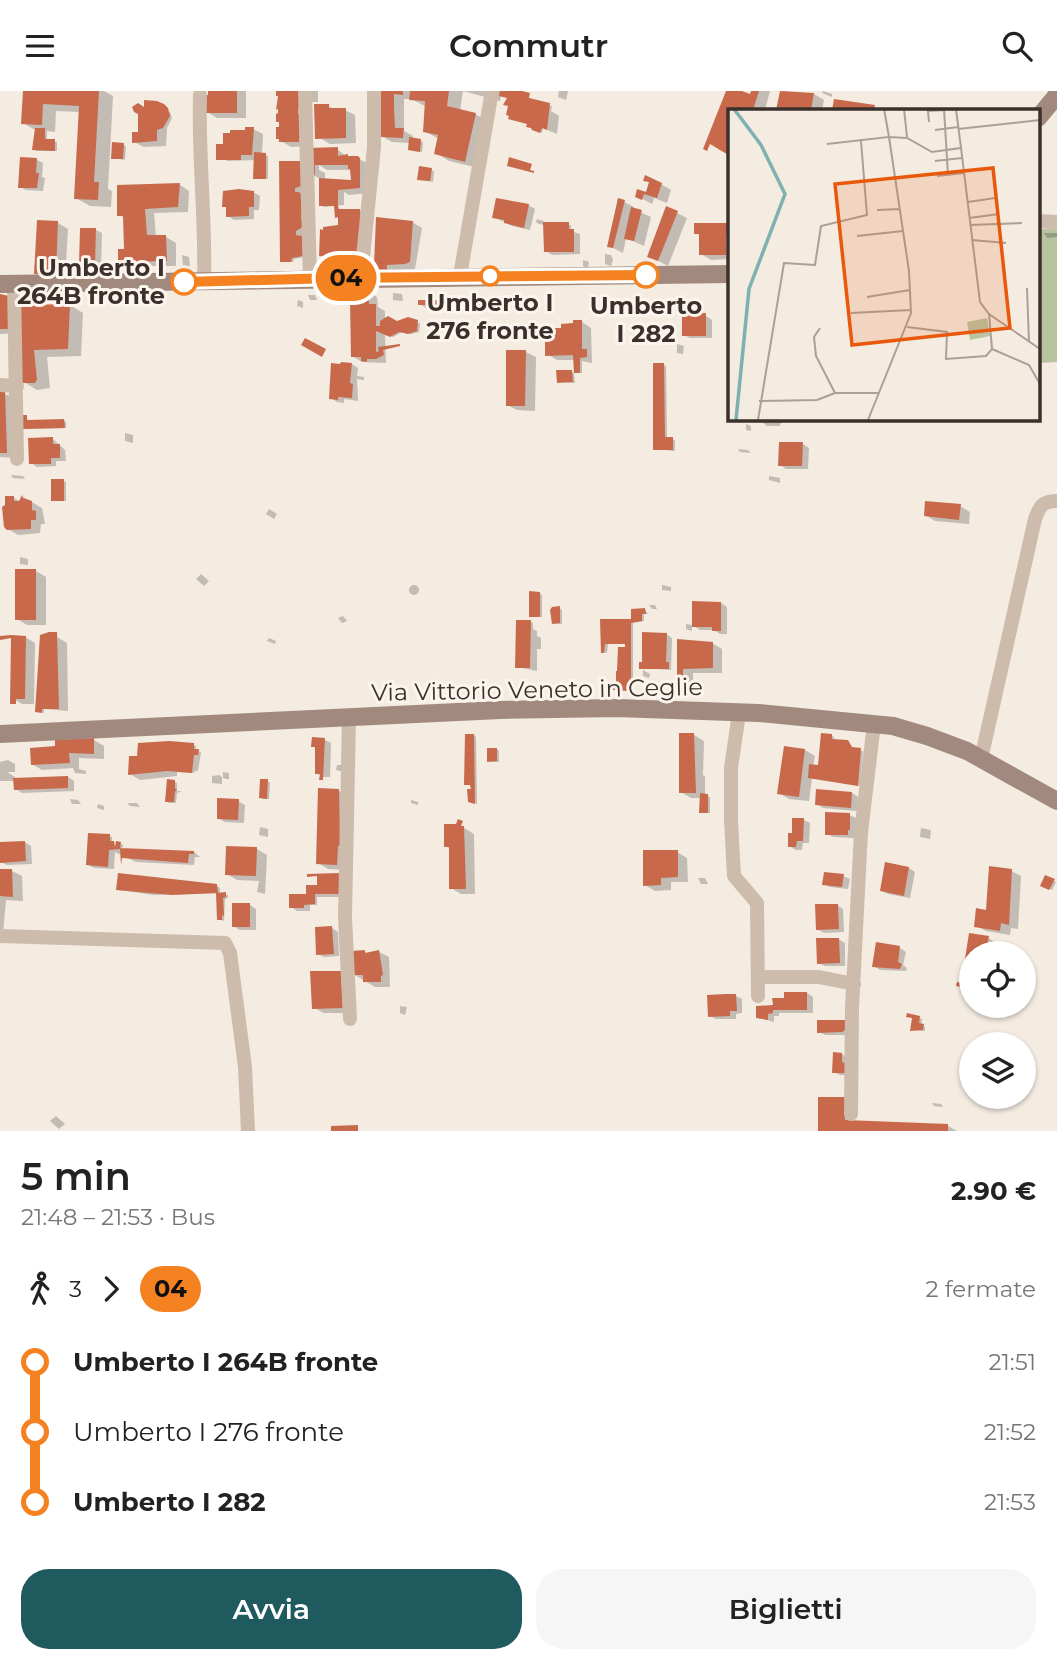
<!DOCTYPE html>
<html lang="it">
<head>
<meta charset="utf-8">
<style>
	body { margin:0; font-family:Montserrat,sans-serif; background:#f6f6f6; color:#222; height:100vh; display:flex; flex-direction:column; font-size:26px; white-space:nowrap }
	* { box-sizing:border-box; margin:0 }
	p { font-size:23px; color:#767676 }
	.icon { flex:none; width:38px; height:38px; fill:none; stroke:currentColor; stroke-width:2; stroke-linecap:round; stroke-linejoin:round }
	.map { position:relative; height:1040px; overflow:hidden }
	.drawer { display:flex; flex-direction:column; background:#fff; flex:1 }
	.drawer>* { flex:none }
	.badge { padding:0 14px; border-radius:23px; font-size:24px; line-height:46px }
	.buttons { position:absolute; left:959px; top:850px; display:grid; gap:14px }
	.buttons a { display:grid; place-items:center; width:77px; height:77px; border-radius:50%; background:#fff; box-shadow:0 2px 5px #0004; font-size:35px }
	.map>.badge { position:absolute; translate:-50% -50%; box-shadow:0 0 0 4px #fff }
	.legs { display:flex; align-items:center; gap:10px; height:77px; padding:0 21px; font-size:23px }
	.legs p { margin-inline-start:auto }
	.overview { display:flex; align-items:center; justify-content:space-between; height:119px; padding:0 21px }
	h1 { font-size:38px; font-weight:600; line-height:52px }
	.primary-button { display:flex; gap:14px; margin-top:auto; padding:14px 21px }
	.primary-button a { flex:1; height:80px; border-radius:28px; background:#1f5a5e; color:#fff; font-size:28px; font-weight:600; line-height:80px; text-align:center }
	.primary-button a+a { background:#f6f6f6; color:#222 }
	ul { padding:0 21px; list-style:none }
	li { display:flex; align-items:center; gap:24px; height:70px; font-size:26px }
	li i { display:grid; place-items:center; width:10px; height:100%; margin:0 9px; background:currentColor }
	li i::after { content:''; width:18px; height:18px; margin:-9px; border:5px solid; border-radius:50%; background:#fff }
	li p { margin-inline-start:auto }
	li:first-child i { background:linear-gradient(#0000 50%,currentColor 0) }
	li:last-child i { background:linear-gradient(currentColor 50%,#0000 0) }
	header { display:flex; justify-content:space-between; align-items:center; height:91px; padding:0 21px; background:#fff; font-size:32px; font-weight:600 }
	.map>svg:first-child { display:block }
	.green { fill:#b8c4a0 }
	.shadow { fill:#0003; fill-rule:evenodd }
	.building { fill:#c8694b }
	.lines { fill:none; stroke-linecap:round; stroke-linejoin:round }
	.street { stroke:#cdbbac; stroke-width:14 }
	.secondary { stroke:#a18a7d; stroke-width:18 }
	.line-1-casing { stroke:#fff; stroke-width:16 }
	.line-1 { stroke:#f58220; stroke-width:10 }
	.stop-1-dot { fill:#fff; stroke:#f58220; stroke-width:3.5 }
	.labels { text-anchor:middle; stroke-width:6; stroke-linejoin:round; paint-order:stroke }
	.stop-label { font-size:24px; font-weight:bold; fill:#3b302b; stroke:#fbf5ee }
	.street-label { font-size:24px; fill:#3b302b; stroke:#fbf5ee }
	.inset-river { fill:none; stroke:#7fb0b2; stroke-width:3.5 }
	.inset-road { fill:none; stroke:#aaa098; stroke-width:2 }
	.view { fill:#e8590c; fill-opacity:0.15; stroke:#e8590c; stroke-width:3.5 }
	.inset-edge { fill:none; stroke:#3b302b; stroke-width:3.5 }
</style>
</head>
<body>
<header><svg class="icon" aria-label="menu" viewBox="0 0 24 24"><path d="M4 6h16M4 12h16M4 18h16"/></svg>Commutr<svg class="icon" aria-label="search" viewBox="0 0 24 24"><circle cx="10" cy="10" r="6"/><path d="M15 15l6 6"/></svg></header>
<div class="map">
<svg width="1057" height="1040" viewBox="0 0 1057 1040">
	<rect width="100%" height="100%" fill="#f4ebe1"/>
	<path class="green" d="M1057,137V271L1038,272V138Z"/>
	<path class="shadow" d="M24,0H104L113,5L108,98L112,100L111,116L90,115L76,107L80,21L56,20L55,41L47,40V50L57,51V60H36L34,58L37,40L23,32Z
		M210,0H246V27H217L207,21Z
		M280,0H318V11H311L308,55L291,56L281,50Z
		M382,0H516L539,12L552,15L551,20L559,25L557,43L543,37L542,42L536,40L510,16L508,7L501,5L500,10L463,0L460,20L475,23L489,31L479,77L449,70L436,62L439,48L424,40L427,16L411,8H404V40L413,45V48L423,51L422,61L412,60L410,52L392,51L382,45Z
		M559,0H568L566,9L558,6Z
		M728,0H737L751,5L752,0H770L765,19H730Z
		M782,0L814,3L824,9L822,19H778Z
		M823,0L832,3V6L822,2Z
		M328,15L336,19H345L355,24L356,52L330,53L320,47Z
		M146,18L170,21L172,27L167,37L166,55L144,56L134,51L139,43Z
		M253,38L263,43L262,63L268,65V88L255,87L256,69L228,70L218,65L224,55Z
		M123,54L126,55L125,69L113,67Z
		M337,58L347,66L358,67L368,73L370,102L349,104L344,101V114L324,116L321,114L320,88L308,81L305,166L294,168L293,171H285L282,170L281,72L311,79L310,59ZM319,74L327,79H351L353,90L325,89V82L319,79Z
		M37,69L43,72L42,86L45,87L43,100L26,99L20,96Z
		M431,79L434,80L433,91L421,89Z
		M661,93L671,99L667,112L654,107L652,113L637,105Z
		M180,94L189,100L188,121L154,122L156,146H166L176,152V175H130L120,170L125,160V127L119,124Z
		M253,101L260,105L259,119H254V128L234,129L228,125Z
		M624,111L634,116L633,118L651,126L644,155L626,147L623,162L609,155Z
		M528,114L535,118L530,139L512,135L494,126Z
		M360,119L370,125L369,166H346V169H342L341,171L331,170L321,164L340,136V128L336,126Z
		M677,122L687,127L668,175L649,165Z
		M537,128L544,130L543,133L571,134V140L580,143V163L552,164L546,160L545,134L539,133L536,131Z
		M412,131L422,137L415,178L381,181Z
		M58,132L68,138L65,189L46,187L36,182Z
		M730,134V168L711,169L701,163V145L696,142Z
		M96,139L102,142L101,177H87L81,174Z
		M1044,142H1057V146L1047,147Z
		M605,163L611,164L613,169L611,175L605,173Z
		M182,164L189,166L190,175L183,174Z
		M583,169L589,171L588,177L583,175Z
		M367,200L377,206L378,216L385,220V229L397,232H420L419,241L411,243L402,241L393,246L385,243L386,272L362,271L352,265Z
		M320,201H333L336,206L323,207Z
		M393,202L402,203L403,210L393,209Z
		M308,204H315L317,209H310Z
		M0,207L19,242L0,243Z
		M298,209L303,211V217L297,215Z
		M489,212L495,217H426L420,213Z
		M70,214L83,222L81,265L47,266L50,297L37,299L24,291L22,216Z
		M703,223L712,229V247H690L684,244Z
		M582,231L591,237L592,272L582,270V282H578L575,281V269H557L547,263L563,239Z
		M677,253L684,255L683,263L677,262Z
		M526,261L536,266L535,320L517,319L507,314Z
		M352,273L358,277L357,285L364,286V289L357,288L358,310L344,308V312L337,311L331,307Z
		M663,274L666,275L667,348L675,349V360L654,358Z
		M572,281L574,282L575,292L558,291Z
		M0,301L15,307L16,367L0,366Z
		M26,326L29,331L64,330L66,331V337L26,338L24,337Z
		M757,327H782L780,335H767Z
		M746,333L751,335V340L746,339Z
		M125,342L133,344V352L125,350Z
		M53,348L65,359L66,370H56V375L37,376L31,372Z
		M803,353L809,357L808,378H786L780,374Z
		M738,358L748,359L751,362L740,361Z
		M11,384L23,385L25,388L13,387Z
		M769,385L780,387V392L769,389Z
		M63,390L66,391V410H55Z
		M23,406L42,417L45,433H41L40,442L18,444L8,438L7,415L14,407L21,411Z
		M960,415L970,421L969,433L935,430L925,424Z
		M269,418L277,423L274,428L266,423Z
		M20,466L28,468V474L20,473Z
		M36,480L46,486V534H27L17,528Z
		M201,483L209,490L204,495L196,488Z
		M409 499a5 5 0 1 1 10 0a5 5 0 1 1-10 0Z
		M662,494L671,496V500L662,499Z
		M539,502L542,504V526H534L531,525Z
		M721,512L727,516V543H720L714,539H700L694,535Z
		M649,514H655L657,518H652Z
		M559,517L562,519V533H556L554,532Z
		M645,519L648,523H644V530L633,532V600H617L614,598L618,595L627,553H608L607,562L602,561V530H633Z
		M343,525L347,530L342,532L338,527Z
		M531,531L533,532V538L537,540V545L541,547V558H537V580L517,576Z
		M686,533L692,534V540L686,538Z
		M666,543L672,547L671,579L641,577Z
		M25,546L35,552L34,613H22L12,607Z
		M42,546H57L67,552L68,620L44,618V622L37,620Z
		M269,547L276,550L275,553L267,550Z
		M678,550L712,552L722,558V582H693V591L688,592L679,586Z
		M643,579L650,583L649,587L643,585Z
		M474,644L476,646L477,713L472,711V695L466,693Z
		M694,644L704,650L703,684L705,685V704L710,706V722H703L701,707H691L681,701Z
		M831,644L834,646V650L847,651L854,658L863,660L860,695L812,687L809,710L789,708L779,702L805,659L815,665L813,676H819Z
		M94,649L104,655V668L79,667V678L86,680V683L75,682L73,677L42,679L32,673L57,657V651Z
		M325,649L331,652L330,686H323L316,682L317,657Z
		M194,654L196,655V659L201,661L198,680H195L194,682L177,681V685L140,689L130,683Z
		M497,658L499,660V671H492L489,670Z
		M8,669L15,673V681H7L15,686V688L68,686L74,690V700L22,702L16,698L15,690H0V671Z
		M337,674H342L344,681L336,679Z
		M223,681L229,682V688H226L222,686V693L212,692V685L219,684L223,687Z
		M268,690L270,692L269,708H263L261,707Z
		M175,691L177,692V700H182L177,702L176,712H169L167,710Z
		M339,700L349,705L347,779L328,778L318,772Z
		M852,702L858,706L857,720L823,717L817,713Z
		M70,708L78,709L81,713H72Z
		M411,709L418,711V714L411,712Z
		M238,710L245,714L244,732L225,731L218,727Z
		M127,712H137L140,716L130,715Z
		M98,713L104,715V719L97,717Z
		M849,724L856,727V741H854V747L833,746L827,743Z
		M804,729L810,732L809,752H803L802,759H796L789,755Z
		M260,736L268,738V746L259,744Z
		M464,737L474,743L475,803H461L451,797V758L445,755Z
		M921,737L931,739L930,748L920,746Z
		M109,745L112,746V753L117,756L121,753L123,754L122,759L194,761L200,766H195L194,774L136,771L115,761L114,778L94,777L88,774Z
		M25,751L31,755L32,773L7,774L1,771Z
		M257,758L267,764L265,803L257,801L259,790L237,789L227,783Z
		M677,761L687,767L688,791H671V799L655,800L645,794Z
		M909,777L915,781L910,807L888,803L881,799Z
		M0,780H12L22,785L23,810L6,809L3,842H0Z
		M1011,780L1021,785L1018,838L1011,837L1010,844L986,840L976,835L987,821Z
		M318,784L344,806H317V814H310V820H297L291,816L318,796Z
		M843,785L850,788L848,798L830,796L824,793Z
		M1046,786L1056,791L1052,799L1042,794Z
		M698,787H705L708,793H701Z
		M217,795L220,797V803L228,804V807L225,808L224,830L219,828L217,802L153,804L120,799Z
		M250,814L256,818V839H240L233,835Z
		M837,814L843,818L844,841L824,842L817,838Z
		M332,837L338,841L339,865L324,866L318,863Z
		M971,844L988,847L998,853L996,863H971V909V901L958,894H965L970,868Z
		M838,848L845,852V875H825L818,872Z
		M900,857L906,861L903,874L907,877L906,880L880,879L874,875Z
		M365,861L370,864L379,861L389,866L390,896H375L353,883L352,862Z
		M350,887L352,922H324L314,917Z
		M807,902L813,906V922H779V925H774V931L758,926Z
		M736,905L742,908V922L736,923V928H716L710,925Z
		M400,915L407,916L405,924L400,922Z
		M908,924L922,928L921,935L925,936V940L912,939L914,927Z
		M845,931L849,944H825L819,941Z
		M842,963L848,967L851,984H840L834,981Z
		M847,1009V1032L948,1035L957,1040H820Z
		M932,1012L941,1013L943,1016L934,1015Z
		M56,1025L65,1033L59,1038L50,1030Z"/>
	<path class="building" d="M23,0H99L94,91H99L98,109L74,108L79,15L43,13L42,34L21,33Z
		M208,0H237V22H206V4H208Z
		M276,0H298L301,17H298V23H301L299,39H302V47H299V51H279V48H276V36H279V31H276V23L278,22V18L276,19L278,5H276Z
		M380,0H403V4L394,3V17L395,37H404L403,47L381,46Z
		M410,0H449L447,15L476,22L465,71L434,63L438,44L423,41L425,10L409,9Z
		M500,0H522L530,2L529,7L550,12L547,39L542,37L540,42L532,39L531,37L526,36L527,33L508,28L509,25L506,24L508,15L503,14L507,7L499,5Z
		M726,0H742L750,3L751,0H759L753,19H730V65L710,53L707,60L703,58Z
		M780,0L814,2L811,19H776Z
		M834,8L875,14L874,19H832Z
		M144,9L157,10L164,13L168,17L170,25L163,37L157,39V50L132,52V41H138V23L134,21L132,16L138,12L144,16Z
		M314,13H329V17H346V47L315,48Z
		M245,36H254L252,64H241V69H216V53H223V42H230V39H245Z
		M35,37H45V48H55V60L32,59Z
		M409,46L421,48L420,61L408,59Z
		M112,51L124,52L123,68H111Z
		M338,56V65L348,63V65H358L360,67V97L338,99V115L339,118H360V161H337V164H332V166L319,165L320,138L323,139V136L338,134V126L335,127L334,115H319V87L351,89L350,78H348V74H315V84H310L309,57Z
		M254,61L266,62V88H253Z
		M20,66L37,67L36,82H39L37,97H18Z
		M509,66L532,73L530,79L534,80V82L507,75Z
		M279,70H301V95L295,97V101H299L303,105L301,128H303V136L296,140V144L302,145L303,165L292,167L291,171H280Z
		M419,75L432,77L430,90L417,89Z
		M645,84L662,92L657,107L644,103L642,109L635,106L637,98L646,101L649,91L643,90Z
		M180,92L178,116L145,118L147,144H166L167,170L118,171V158H124L123,125H117V94Z
		M239,98L254,100V116H249V125L226,126V116H222L223,100Z
		M496,107L529,113L524,137L504,132V129L492,127Z
		M618,107L625,109L613,157L607,156Z
		M666,115L678,120L658,170L647,166Z
		M631,116L642,119L634,150L624,148Z
		M376,126L413,130L410,171L405,173L387,174V180H377V174H374Z
		M37,129L58,130L56,184L34,183Z
		M543,131H569V138H574V161H544Z
		M694,132H730V143H726V164H699V143H694Z
		M80,137H96L95,174L79,175Z
		M368,198L369,213H376V235H380V230L388,225L397,230L408,226L418,229L417,240L408,243L399,241L390,246L376,240V261L379,260L378,256L400,253V255L383,259L384,264L376,268H367V271L361,270V266H351L350,209H353L354,199Z
		M0,203L9,205V238H0Z
		M418,209L490,210V214H418Z
		M70,213L68,258L34,259L37,289L35,292H22L20,214Z
		M682,221L706,222V245H682Z
		M573,229H582V258H587V266L580,267V282H574L573,264L545,265V237H561V233L573,232Z
		M305,247L326,258L322,266L301,254Z
		M506,259H526L525,315H506Z
		M341,271L352,272L350,292L353,293L352,307L338,306V309L329,308L331,272L340,273Z
		M653,272H664L665,346H673V359H653Z
		M556,279H572L573,291L557,292Z
		M0,299H5L7,362H0Z
		M22,324H27V329L64,328L65,337L22,338Z
		M53,346V353H60V367H51V373H29L28,347Z
		M779,351H803L802,375H778Z
		M51,388H64V410H51Z
		M22,404L23,407L32,410V419L36,420V429H31V438L7,439L4,436L2,416L5,414V405H14V410H19Z
		M925,410L961,413L959,429L924,425Z
		M15,478H36V529H15Z
		M529,500L540,501V526H529Z
		M692,510L721,511V540H712V536H692Z
		M560,515V532L552,533L550,519L552,516Z
		M645,517L646,523H642V530L631,532V600L613,599L612,592L616,593V580H617L618,556H625V553H605L604,562H601L600,528H631V518Z
		M516,529H531L530,577H515Z
		M49,541H57L59,618H42V622L35,621L40,544Z
		M642,541L667,542L666,571H669V578H639V571H642Z
		M11,544L26,545L25,608H16V613H10L11,547L0,549V545Z
		M677,548L713,551V577L683,578V586L677,587Z
		M679,642H694L696,702H679Z
		M821,642L832,643V648L848,649L852,656L861,657L858,695L808,687L809,673L818,674Z
		M465,643H474L475,713L468,711L467,698H471L470,694H464Z
		M312,646L325,647L323,689H319L320,683H315V656H311Z
		M94,647V663L69,662L70,672L31,674L30,657L55,655V649Z
		M169,650L194,652V658H199L198,664H194L192,682L167,680L128,684L129,665H137L138,652Z
		M784,655L805,658L799,706L777,703Z
		M487,657H497V670L487,671Z
		M68,685V697L14,699L13,687Z
		M167,688L175,689V698H177L175,701L174,711H165Z
		M260,688H268L267,708L259,707Z
		M318,697L339,698L340,755H338L337,774L316,773Z
		M816,698L852,701L851,717L815,714Z
		M700,702L708,703V722H699Z
		M217,707L239,708L238,729L217,728Z
		M825,721L850,722V739H848V744H825Z
		M792,727H804L803,750H797L796,756H788V742H792Z
		M458,728L463,730L461,735H464L466,798H449V756H444V733H456Z
		M88,742L110,743V750H114L115,756L116,750L121,751L120,758L109,759L108,776L86,774Z
		M25,750L26,770L0,772V751Z
		M226,755L257,756L256,785L225,784Z
		M120,757L194,760V763H189L188,772L122,767L121,774Z
		M643,759H678V786L661,787V794L643,795Z
		M885,771L909,776L904,805L880,800Z
		M989,775L1012,778L1009,834L1001,832L1000,840L974,836L976,817L986,819Z
		M0,778H12L13,806L0,805Z
		M824,781L844,783L842,796L822,794Z
		M118,782L217,793L218,802L172,804L116,799Z
		M339,782V803H315V813L304,814V817H289V803H306V794H317V785L307,786V783Z
		M1045,784L1055,788L1049,799L1040,795Z
		M226,801V806L223,807L224,825L222,824V829H217L216,802Z
		M232,812H250V836H232Z
		M815,813H838L839,838L816,839Z
		M332,835L334,863L316,864L315,836Z
		M969,842L989,845L986,860L992,861L971,863V909H968L971,898L956,895L957,891L963,892L968,868H965Z
		M816,847H839L840,872L817,873Z
		M876,851L900,855L898,871L902,873L900,878L872,876Z
		M365,859V862L379,859L383,884L381,885V891H363V884H351L350,860Z
		M310,880H341L343,917L312,918Z
		M784,901H807V919H773V922L768,923V929L756,927V915L773,914L772,907H784Z
		M726,903H736L737,920H730V925L708,926L707,904Z
		M907,922L920,925L919,932L924,933L923,939L910,940L912,927L906,926Z
		M817,929H845V939L842,941L817,942Z
		M833,961L842,962V971L845,972V982H832Z
		M818,1006H845V1029L948,1033V1040H818Z
		M358,1034V1040H331V1035Z"/>
	<g class="lines">
		<path class="street" d="M305,0L310,187
			M200,4C198,66 206,128 204,191
			M1038,130L1057,131
			M460,185L492,0
			M361,186L374,56V0
			M14,192L17,368
			M0,294L17,295
			M739,622L731,677V729L734,785L757,812L758,905
			M349,626L345,826L350,928
			M981,668L1035,428C1040,415 1042,410 1057,410
			M0,845L225,852L230,862L245,976L248,1040
			M759,886H819L854,893
			M851,1023L852,917L861,741L874,633"/>
		<path class="secondary" d="M1038,27L1057,4
			M0,193L730,183
			M0,643L500,619L617,617L759,622L893,635L927,645L967,660L1057,710"/>
	</g>
	<g class="lines">
		<defs>
			<path id="line-1" d="M184,191L336,187L646,184"/>
		</defs>
		<use href="#line-1" class="line-1-casing"/>
		<use href="#line-1" class="line-1"/>
	</g>
	<g class="stop-1-dot">
		<circle cx="646" cy="184" r="12"/>
		<circle cx="490" cy="185" r="9"/>
		<circle cx="184" cy="191" r="12"/>
	</g>
	<g class="labels">
		<g class="stop-label">
			<text x="165" y="185" text-anchor="end">Umberto I<tspan x="165" dy="28">264B fronte</tspan></text>
			<text x="490" y="220">Umberto I<tspan x="490" dy="28">276 fronte</tspan></text>
			<text x="646" y="223">Umberto<tspan x="646" dy="28">I 282</tspan></text>
		</g>
		<g class="street-label">
			<text transform="translate(537 599) rotate(-1)" y="8">Via Vittorio Veneto in Ceglie</text>
		</g>
	</g>
	<g transform="translate(728 18)">
		<rect width="312" height="312" fill="#f4ebe1"/>
		<path d="M259,209L262,227L242,231L239,213Z" fill="#b8c4a0"/>
		<path class="inset-river" d="M6,0L33,36L57,85L21,180L8,311"/>
		<path class="inset-road" d="M176,0L179,28M216,0L220,66M228,0L233,39M201,13L200,2L216,1M230,20L312,11M207,21L230,18M99,35L161,28L156,0M207,52L234,49M209,67L236,64M240,93L267,89M149,101L172,100M241,109L271,105M242,116L294,114M129,127L175,122M244,131L278,134M299,179L301,233M139,188L182,181M123,204L183,201M179,218L219,223L218,250L258,247L264,240L261,205M92,219L86,228L88,247L107,284H150M264,240L301,256L312,275M31,292L89,291L107,284M30,311L56,154L87,156L93,117L139,106L133,32M140,311L183,204L181,162L161,28L179,29L204,43L233,39L252,193L261,205L312,240"/>
		<path class="view" d="M265,59L282,219L124,236L107,75Z"/>
		<rect width="312" height="312" class="inset-edge"/>
	</g>
</svg>
<div class="buttons">
<a><svg class="icon" aria-label="locate" viewBox="0 0 24 24"><circle cx="12" cy="12" r="6"/><path d="M12 2v4M12 18v4M2 12h4M18 12h4"/></svg></a>
<a><svg class="icon" aria-label="layers" viewBox="0 0 24 24"><path d="M12 4l9 5-9 5-9-5zM3 14l9 5 9-5"/></svg></a>
</div>
<b class="badge" style="left:346px;top:187px;background:#f58220;color:#111">04</b>
</div>
<section class="drawer">
<div class="overview"><div><h1>5 min</h1><p>21:48 – 21:53 · Bus</p></div><b>2.90 €</b></div>
<div class="legs"><svg class="icon" aria-label="walk" viewBox="0 0 24 24"><circle cx="13" cy="4" r="2"/><path d="M13 8l-2 6 4 7M11 14l-3 7M7 12l3-4h3l4 4"/></svg>3<svg class="icon" aria-label="forward" viewBox="0 0 24 24"><path d="M9 5l7 7-7 7"/></svg><b class="badge" style="background:#f58220;color:#111">04</b><p>2 fermate</p></div>
<ul>
<li><i style="color:#f58220"></i><b>Umberto I 264B fronte</b><p>21:51</p></li>
<li><i style="color:#f58220"></i><span>Umberto I 276 fronte</span><p>21:52</p></li>
<li><i style="color:#f58220"></i><b>Umberto I 282</b><p>21:53</p></li>
</ul>
<div class="primary-button"><a>Avvia</a><a>Biglietti</a></div>
</section>
</body>
</html>
